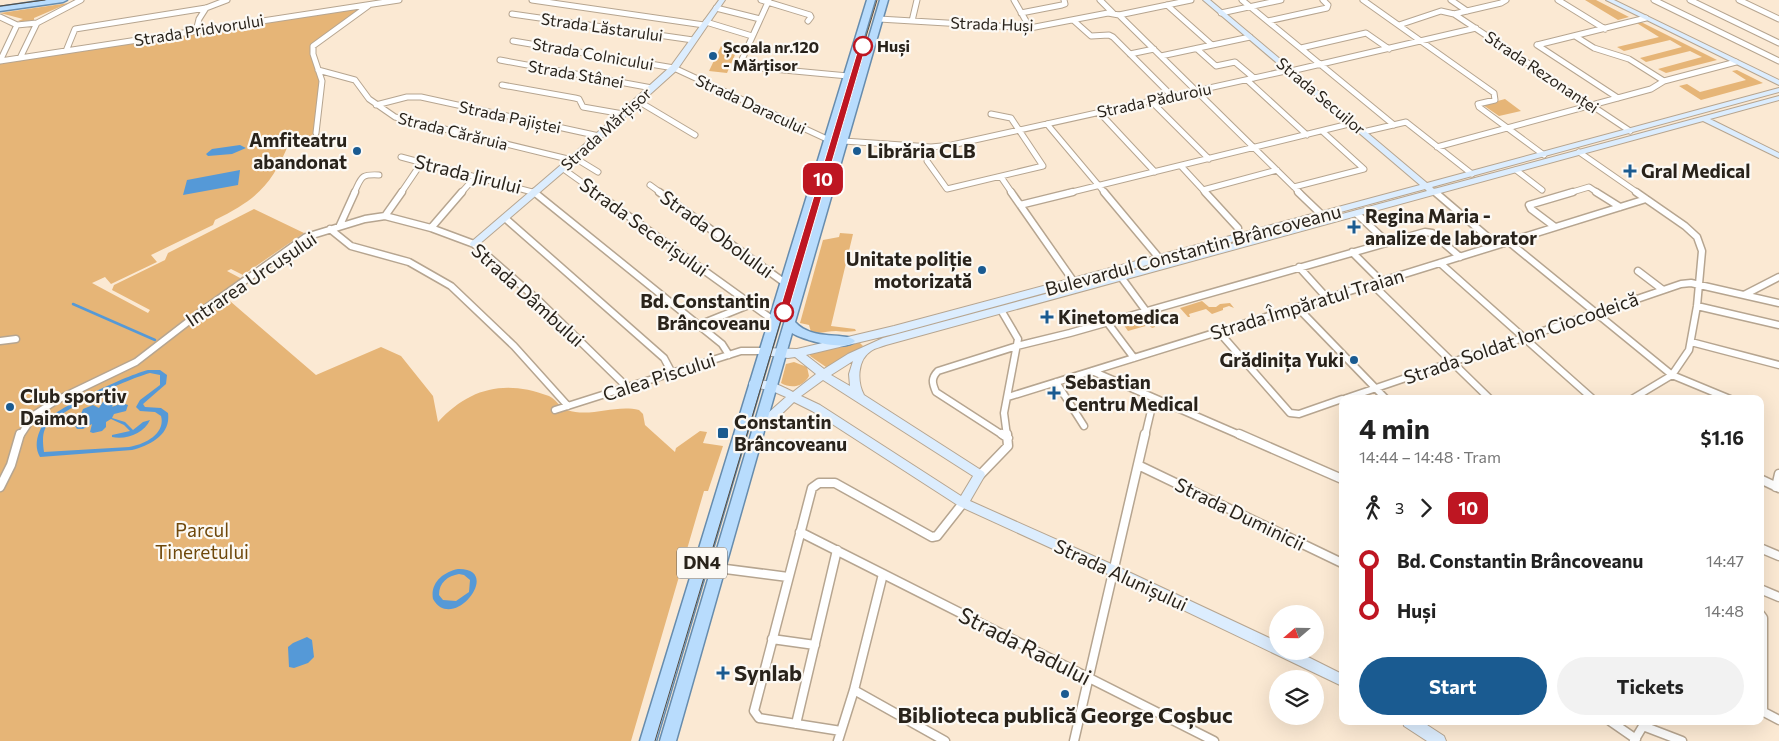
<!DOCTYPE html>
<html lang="en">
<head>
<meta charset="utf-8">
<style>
	body { margin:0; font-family:Commissioner,sans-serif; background:#f2f2f2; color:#222; height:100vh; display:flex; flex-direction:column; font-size:19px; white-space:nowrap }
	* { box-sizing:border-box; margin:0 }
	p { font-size:16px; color:#767676 }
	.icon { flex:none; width:28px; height:28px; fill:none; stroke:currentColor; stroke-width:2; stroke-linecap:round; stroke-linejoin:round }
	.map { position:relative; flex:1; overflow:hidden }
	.drawer { position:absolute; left:1339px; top:395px; width:425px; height:330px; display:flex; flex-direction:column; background:#fff; border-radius:10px; box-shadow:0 5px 20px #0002 }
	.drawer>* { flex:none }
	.badge { padding:0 10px; border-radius:8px; font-size:18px; line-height:32px }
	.needle { width:32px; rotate:250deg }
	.controls { position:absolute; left:1269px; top:605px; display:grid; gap:10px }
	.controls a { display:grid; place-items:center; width:55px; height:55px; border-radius:50%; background:#fff; box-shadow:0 5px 20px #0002; font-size:25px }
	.map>.badge { position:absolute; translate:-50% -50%; box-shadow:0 0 0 2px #fff }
	.legs { display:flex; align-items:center; gap:8px; height:55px; padding:0 20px; font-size:16px }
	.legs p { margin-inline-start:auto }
	.summary { display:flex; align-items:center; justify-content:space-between; height:85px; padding:0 20px }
	h1 { font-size:28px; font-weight:700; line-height:38px }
	.cta { display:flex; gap:10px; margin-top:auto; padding:10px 20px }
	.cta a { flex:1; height:58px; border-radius:30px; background:#1a5b91; color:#fff; font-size:20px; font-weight:700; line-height:58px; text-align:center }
	.cta a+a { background:#f2f2f2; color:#222 }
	ul { padding:0 20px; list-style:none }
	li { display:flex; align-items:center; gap:18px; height:50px; font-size:19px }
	li i { display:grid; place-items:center; width:8px; height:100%; margin:0 6px; background:currentColor }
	li i::after { content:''; width:12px; height:12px; margin:-6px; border:4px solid; border-radius:50%; background:#fff }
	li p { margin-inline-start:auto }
	li:first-child i { background:linear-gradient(#0000 50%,currentColor 0) }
	li:last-child i { background:linear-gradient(currentColor 50%,#0000 0) }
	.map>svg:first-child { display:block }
	.green { fill:#e6b577 }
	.water { fill:#5599d7; fill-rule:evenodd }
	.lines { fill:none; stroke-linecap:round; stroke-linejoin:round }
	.stream { stroke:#5599d7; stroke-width:2.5 }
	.street-far2-casing { stroke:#b6a590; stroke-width:7 }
	.street-far1-casing { stroke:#b6a590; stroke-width:9 }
	.street-casing { stroke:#b6a590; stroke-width:11 }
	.secondary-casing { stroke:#b6a590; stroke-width:2 }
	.primary-casing { stroke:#678cad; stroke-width:3 }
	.street-far2 { stroke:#fff; stroke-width:5 }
	.street-far1 { stroke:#fff; stroke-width:6 }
	.street { stroke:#fff; stroke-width:8 }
	.secondary { fill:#dcedfe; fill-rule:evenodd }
	.primary { fill:#b8dcfd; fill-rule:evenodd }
	.tram { stroke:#534b40; stroke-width:1 }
	.line-1 { fill:#be1622; stroke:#fff }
	.stop-1-dot { fill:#fff; stroke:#be1622; stroke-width:2.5 }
	.poi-dot { fill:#1a5b91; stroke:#fcf9f4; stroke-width:2 }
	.labels { text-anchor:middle; stroke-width:4.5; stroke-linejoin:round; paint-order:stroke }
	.far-street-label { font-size:16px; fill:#29231b; stroke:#fcf9f4 }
	.far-stop-label { font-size:16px; font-weight:bold; fill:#29231b; stroke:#fcf9f4; text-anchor:start }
	.far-poi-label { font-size:16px; font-weight:bold; fill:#29231b; stroke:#fcf9f4; text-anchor:start }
	.shield { fill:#fcf9f4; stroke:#68635c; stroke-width:1 }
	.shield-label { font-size:18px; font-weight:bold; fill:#29231b }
	.poi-label { font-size:19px; font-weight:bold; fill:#29231b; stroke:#fcf9f4; text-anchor:start }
	.street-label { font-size:19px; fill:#29231b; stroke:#fcf9f4 }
	.stop-label { font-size:19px; font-weight:bold; fill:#29231b; stroke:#fcf9f4; text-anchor:end }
	.park-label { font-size:19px; fill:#6f480b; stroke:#fcf9f4 }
	.near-street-label { font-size:22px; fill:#29231b; stroke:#fcf9f4 }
	.near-poi-label { font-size:22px; font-weight:bold; fill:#29231b; stroke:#fcf9f4; text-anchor:start }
</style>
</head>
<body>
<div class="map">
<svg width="1779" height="741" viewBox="0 0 1779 741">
	<rect width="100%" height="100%" fill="#fbe9d3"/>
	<path class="green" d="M1585,0H1596L1629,17L1618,20Z
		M69,3L34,18V20L23,22L18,21L23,19L0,13Z
		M366,5L313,44L321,81L317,129L307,141L289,143C272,185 256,200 215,220L213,225L151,255L157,262L111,284L105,277L92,283L148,313L150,310L112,290L114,285L165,260L168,253L254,209L304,233L243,275L231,269L227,271L242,279L175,327L177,328L223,295L316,375L381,347L401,356L433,396L438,422C469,388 505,379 549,396C556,399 560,408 567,410C591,418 615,404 639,410L643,414L645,425L675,452L676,448L700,431L707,432L703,443L723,446L708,491H704L631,741H0V62Z
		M1639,21L1717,60L1666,73L1658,69L1702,57L1690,51L1646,62L1640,58L1682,47L1670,40L1624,51L1617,47L1659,37L1635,22Z
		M721,46L738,48L727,73L709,71Z
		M1737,70L1763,83L1701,100L1679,86L1687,84L1700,92L1746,80L1732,71Z
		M1505,99L1521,111L1499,116L1483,105Z
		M840,233L853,234L831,326L855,329L856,331C849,332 843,332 836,331C828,331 821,334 811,332L809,325L800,323L823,240L839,237Z
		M1202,301L1209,307H1216L1220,304L1230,303L1234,308L1229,306L1223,308V310L1212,314L1206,309L1189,314L1190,317H1188L1180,308Z
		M1148,317L1155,327L1152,328L1149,325L1128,331L1123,324Z
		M859,342L863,346L830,367H826L810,356L811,353Z
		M794,362L807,367L809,376C803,387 791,389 781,383L786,364Z"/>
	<path class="water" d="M240,145L246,148L232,154L208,156L206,154L212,149Z
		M240,170L238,185L183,195L187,180Z
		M148,370H160L167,375L166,384L143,404L145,407L161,408L168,413C171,435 150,445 132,450L40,457C33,446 38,430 46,421C58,407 128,375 148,370ZM150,373L160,375V385L140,400L136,407L140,411L155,412L161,416C166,434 144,445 129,447L44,452C43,445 42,435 45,429C54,412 130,378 150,373Z
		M111,397L117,399L112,407L122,403L128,405L126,411L114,414L112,418L125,422L133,430L143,422L150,420C144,433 127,440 112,437V435L130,431L124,425L111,419L106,422V427L102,431L93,433L90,432L92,424L83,429H77L75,426L79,421L89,417L81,414L83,409L93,405L99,408L104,400Z
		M458,569C504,568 453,634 433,599C430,583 443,572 458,569ZM459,574L464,575L470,580L469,592L456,601L443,600L439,595C439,582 448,576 459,574Z
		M307,637L312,640L314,657L308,663L294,668L289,667L288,647L293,643Z"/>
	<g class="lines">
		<path class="stream" d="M73,304L155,340"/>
		<defs>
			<path id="street-far2" d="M532,0L704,25
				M761,0L810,15L811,17L808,21
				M769,0L739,66L848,76
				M1014,0L1030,28
				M1100,0L1113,13
				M1242,0L1394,125
				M1363,0L1494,93L1495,100L1478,104L1479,107L1544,155
				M1451,0L1467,11
				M1558,0L1605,29
				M1654,0L1779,61
				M1690,0L1779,43
				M1739,0L1779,19
				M1167,5L1212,45
				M716,8L760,19
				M1021,13L1062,5L1065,4L1064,0
				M1221,13L1281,0
				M512,14L693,40
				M1454,14L1630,131
				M1119,15L1300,193
				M0,17L17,25L0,61
				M879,19L1030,28L1108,13L1119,15L1191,0
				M1073,20L1091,36L1109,35L1113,37L1172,96
				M912,21L917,0
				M1268,21L1327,8L1328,5L1323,0
				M706,22L752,36
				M17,25L37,23
				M1399,25L1441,11L1454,14L1501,3L1506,0
				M196,31L199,19L206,8
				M1575,36L1594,48L1629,59L1664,81
				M513,41L674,68L829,140L931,147L952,145L1290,70
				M1537,45L1646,18
				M1537,45L1618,98
				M1301,48L1366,33L1389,49
				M1197,49L1216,66L1235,62L1254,78
				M66,51L75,29L206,8L227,0
				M1130,54L1154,49
				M1161,56L1250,37
				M20,58L37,23L81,0
				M500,60L652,88
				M0,61L399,0
				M318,70L355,80L369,99L395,117L572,160
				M1291,71L1476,28
				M1247,80L1307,135
				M502,85L575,98L579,99L583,107L623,114
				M638,101L695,135
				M1151,101L1209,159
				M376,105L407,97H421L599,136
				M1099,112L1155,172
				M1047,124L1105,193
				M1363,132L1406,122L1472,174
				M316,133L322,81L313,54V46L368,6
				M931,147L927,161L947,189L1043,166L1011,118L991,114
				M1437,147L1651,89L1664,81L1736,62
				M1579,152L1638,193
				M401,157L536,193
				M575,158L598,172
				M1181,166L1206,193
				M562,168L597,193
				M1516,170L1542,190
				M1001,177L1012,193
				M650,185L661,193
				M1294,187L1364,169L1322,131
				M1203,190L1277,170
				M354,193C362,177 360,174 379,175
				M401,193L422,162
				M461,193L477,175
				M1068,193L1353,123
				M1569,193L1589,187L1598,193"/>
			<path id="street-far1" d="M534,192L722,344L729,355
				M595,192L773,320
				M659,192L785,283
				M1011,192L1074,282
				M1104,192L1160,259
				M1205,192L1238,228
				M1298,192L1322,215
				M1435,192L1497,245
				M1596,192L1620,207
				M1020,205L1073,192
				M1357,214L1387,242
				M385,216L402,192
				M505,218L664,358L672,373
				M340,225L355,192
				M1555,227L1531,209L1529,205L1573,192
				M431,228L462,192
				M330,229L351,246L409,262L451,286L514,346L568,406
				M1509,242L1672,375L1730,399
				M1352,252L1381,281
				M1440,263L1593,399
				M1299,267L1327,298
				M1638,271L1663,290
				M1121,277L1146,311
				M1372,284L1490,399
				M1744,295L1779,277
				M1697,306L1779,325
				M1297,307L1386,399
				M1001,310L1018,339L1004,413L1007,436
				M1107,322L1134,358
				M699,325L751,304
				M1219,332L1290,413L1299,414L1342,399
				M0,341L16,339
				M1691,342L1779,365
				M1092,371L1242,436
				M1056,382L1084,426
				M1008,397L1646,199
				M1344,399L1681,284L1691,283L1779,303
				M1632,399L1672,375L1689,350L1697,306L1702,251L1697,237L1685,226L1636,192
				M555,410L741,351H764
				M20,436L34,415L57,400L136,362L202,311L306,237L365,219L385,216L431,228L474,244L539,301L627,387
				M1004,436L936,392C932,383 931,378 938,371L1017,346L1070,333L1425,232L1432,233L1460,257
				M1145,436L1154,398"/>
			<path id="street" d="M1002,434L1008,438
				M1239,434L1342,479
				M1138,465L1342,563
				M980,475L1008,446L1007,434
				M1760,479L1779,488
				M0,487L11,465L20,434
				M1776,487L1779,474
				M800,532L1214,741
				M1760,548L1779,556
				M718,568L788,577
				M1760,589L1779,597
				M1760,614L1763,618V711
				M772,639L815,645
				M854,690L945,741
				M1760,710L1779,720
				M1610,721L1636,739
				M796,724L837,550
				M1643,726L1682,741
				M841,731L759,718L754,711L812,488L819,483H835L932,537L937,536L963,503
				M838,741L854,690L883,574
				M1074,741L1145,434
				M1634,741L1646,721"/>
			<path id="secondary" d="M719,0H725L677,70L575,162L477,246H471L470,244L471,242L569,158L671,66Z
				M1203,0H1210L1427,183L1779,88V92L1432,187L1434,189L1779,96V100L1710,119L1779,153V158L1703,121L886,345C881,347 875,348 871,351C857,360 857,382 864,395L984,472L985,475L970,501L1118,567L1278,642V651H1296L1342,674V686L1110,575L959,506L812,411L794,402L764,431H756L755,428L768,413L786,397L770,390L750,387L749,384L750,381C765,378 780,385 793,392L816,374L795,357L788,358L764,355L761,354L759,351L761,348L797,349L894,326L1420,185ZM1425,189L1427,191L883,338L848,354L824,369L806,355L894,334ZM853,361L849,374L850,386L831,375ZM823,380L973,476L961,496L820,405L801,396Z
				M1606,0H1614L1779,80V85Z
				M1403,721H1421L1444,736L1446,741H1427L1404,726Z"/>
			<path id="primary" d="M47,0H67L63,2L0,11V7Z
				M867,0H875L656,741H640Z
				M880,0H888L795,322C813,342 847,331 855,341C846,352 803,340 792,333L676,741H660Z"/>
		</defs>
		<use href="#street-far2" class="street-far2-casing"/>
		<use href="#street-far1" class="street-far1-casing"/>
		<use href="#street" class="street-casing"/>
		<use href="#secondary" class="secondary-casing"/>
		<use href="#primary" class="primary-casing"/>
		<use href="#street-far2" class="street-far2"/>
		<use href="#street-far1" class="street-far1"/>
		<use href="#street" class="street"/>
		<use href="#secondary" class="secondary"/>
		<use href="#primary" class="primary"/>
		<path class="tram" d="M0,6L45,0
			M655,741L877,0"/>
	</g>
	<path class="line-1" d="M863,44L866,46L788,312L787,315H780L779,312L859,46Z"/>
	<g class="stop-1-dot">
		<circle cx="863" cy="46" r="9"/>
		<circle cx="784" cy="312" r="9"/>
	</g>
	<g class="poi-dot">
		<circle cx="713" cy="56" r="5"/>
		<circle cx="357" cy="151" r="5"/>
		<circle cx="857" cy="151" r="5"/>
		<path d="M1627.5 163.5h5v5h5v5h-5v5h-5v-5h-5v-5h5z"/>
		<path d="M1351.5 219.5h5v5h5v5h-5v5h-5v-5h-5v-5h5z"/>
		<circle cx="982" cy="270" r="5"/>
		<path d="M1044.5 309.5h5v5h5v5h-5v5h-5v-5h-5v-5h5z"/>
		<circle cx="1354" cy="360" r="5"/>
		<path d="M1051.5 385.5h5v5h5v5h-5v5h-5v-5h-5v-5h5z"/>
		<circle cx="10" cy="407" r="5"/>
		<rect x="717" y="427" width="12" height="12" rx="2.5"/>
		<path d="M720.5 665.5h5v5h5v5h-5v5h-5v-5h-5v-5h5z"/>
		<circle cx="1065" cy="694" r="5"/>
	</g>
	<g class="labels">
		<g class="far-street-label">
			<text transform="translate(992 24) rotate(2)" y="6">Strada Huși</text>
			<text transform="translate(602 27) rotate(8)" y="6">Strada Lăstarului</text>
			<text transform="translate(199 30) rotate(-9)" y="6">Strada Pridvorului</text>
			<text transform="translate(593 54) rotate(10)" y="6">Strada Colnicului</text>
			<text transform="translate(1542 72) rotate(34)" y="6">Strada Rezonanței</text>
			<text transform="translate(576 74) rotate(10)" y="6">Strada Stânei</text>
			<text transform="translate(1321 96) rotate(40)" y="6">Strada Secuilor</text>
			<text transform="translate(1154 100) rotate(-12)" y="6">Strada Păduroiu</text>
			<text transform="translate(751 104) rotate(25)" y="6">Strada Daracului</text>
			<text transform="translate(510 117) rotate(12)" y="6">Strada Pajiștei</text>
			<text transform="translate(606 129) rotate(-42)" y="6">Strada Mărțișor</text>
			<text transform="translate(453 131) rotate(14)" y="6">Strada Cărăruia</text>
		</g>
		<g class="far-stop-label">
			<text x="877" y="52">Huși</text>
		</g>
		<g class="far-poi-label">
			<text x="723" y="53">Școala nr.120<tspan x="723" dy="18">- Mărțisor</tspan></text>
		</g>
		<rect class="shield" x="677" y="547.5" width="50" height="31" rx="4"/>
		<g class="shield-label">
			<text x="702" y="569">DN4</text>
		</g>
		<g class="poi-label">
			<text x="347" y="147" text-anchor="end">Amfiteatru<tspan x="347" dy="22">abandonat</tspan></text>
			<text x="867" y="158">Librăria CLB</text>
			<text x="1641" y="178">Gral Medical</text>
			<text x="1365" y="223">Regina Maria -<tspan x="1365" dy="22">analize de laborator</tspan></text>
			<text x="972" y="266" text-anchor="end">Unitate poliție<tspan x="972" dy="22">motorizată</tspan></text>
			<text x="1058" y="324">Kinetomedica</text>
			<text x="1344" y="367" text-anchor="end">Grădinița Yuki</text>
			<text x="1065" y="389">Sebastian<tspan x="1065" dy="22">Centru Medical</tspan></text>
			<text x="20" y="403">Club sportiv<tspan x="20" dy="22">Daimon</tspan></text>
			<text x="734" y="429">Constantin<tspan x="734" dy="22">Brâncoveanu</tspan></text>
		</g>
		<g class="street-label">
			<text transform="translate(468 174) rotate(14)" y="7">Strada Jirului</text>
			<text transform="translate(644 227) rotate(36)" y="7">Strada Secerișului</text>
			<text transform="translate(717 234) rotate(36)" y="7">Strada Obolului</text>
			<text transform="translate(1193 250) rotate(-15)" y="7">Bulevardul Constantin Brâncoveanu</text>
			<text transform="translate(251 279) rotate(-34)" y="7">Intrarea Urcușului</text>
			<text transform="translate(528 295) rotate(42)" y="7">Strada Dâmbului</text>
			<text transform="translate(1307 304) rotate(-17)" y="7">Strada Împăratul Traian</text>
			<text transform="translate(1521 338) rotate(-19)" y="7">Strada Soldat Ion Ciocodeică</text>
			<text transform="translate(659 377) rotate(-18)" y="7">Calea Piscului</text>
			<text transform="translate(1240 514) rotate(26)" y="7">Strada Duminicii</text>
			<text transform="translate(1121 575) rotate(25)" y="7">Strada Alunișului</text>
		</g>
		<g class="stop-label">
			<text x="770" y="308">Bd. Constantin<tspan x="770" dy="22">Brâncoveanu</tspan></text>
		</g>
		<g class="park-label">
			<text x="202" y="537">Parcul<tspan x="202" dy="22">Tineretului</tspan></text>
		</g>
		<g class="near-street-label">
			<text transform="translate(1025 646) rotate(27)" y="8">Strada Radului</text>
		</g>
		<g class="near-poi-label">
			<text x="734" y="681">Synlab</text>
			<text x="1065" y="723" text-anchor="middle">Biblioteca publică George Coșbuc</text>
		</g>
	</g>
</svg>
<div class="controls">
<a><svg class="needle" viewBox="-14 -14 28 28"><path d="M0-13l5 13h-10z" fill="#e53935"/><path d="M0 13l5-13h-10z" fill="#767676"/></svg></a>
<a><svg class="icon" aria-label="layers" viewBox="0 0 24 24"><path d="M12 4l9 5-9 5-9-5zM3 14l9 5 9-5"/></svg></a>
</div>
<b class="badge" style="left:823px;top:179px;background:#be1622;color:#fff">10</b>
<section class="drawer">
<div class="summary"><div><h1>4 min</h1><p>14:44 – 14:48 · Tram</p></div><b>$1.16</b></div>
<div class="legs"><svg class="icon" aria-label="walk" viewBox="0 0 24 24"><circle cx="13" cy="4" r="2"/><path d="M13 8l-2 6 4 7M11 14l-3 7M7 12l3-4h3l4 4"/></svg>3<svg class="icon" aria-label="forward" viewBox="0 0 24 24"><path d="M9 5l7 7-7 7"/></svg><b class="badge" style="background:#be1622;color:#fff">10</b></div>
<ul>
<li><i style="color:#be1622"></i><b>Bd. Constantin Brâncoveanu</b><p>14:47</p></li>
<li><i style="color:#be1622"></i><b>Huși</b><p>14:48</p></li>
</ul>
<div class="cta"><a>Start</a><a>Tickets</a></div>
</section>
</div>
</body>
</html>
